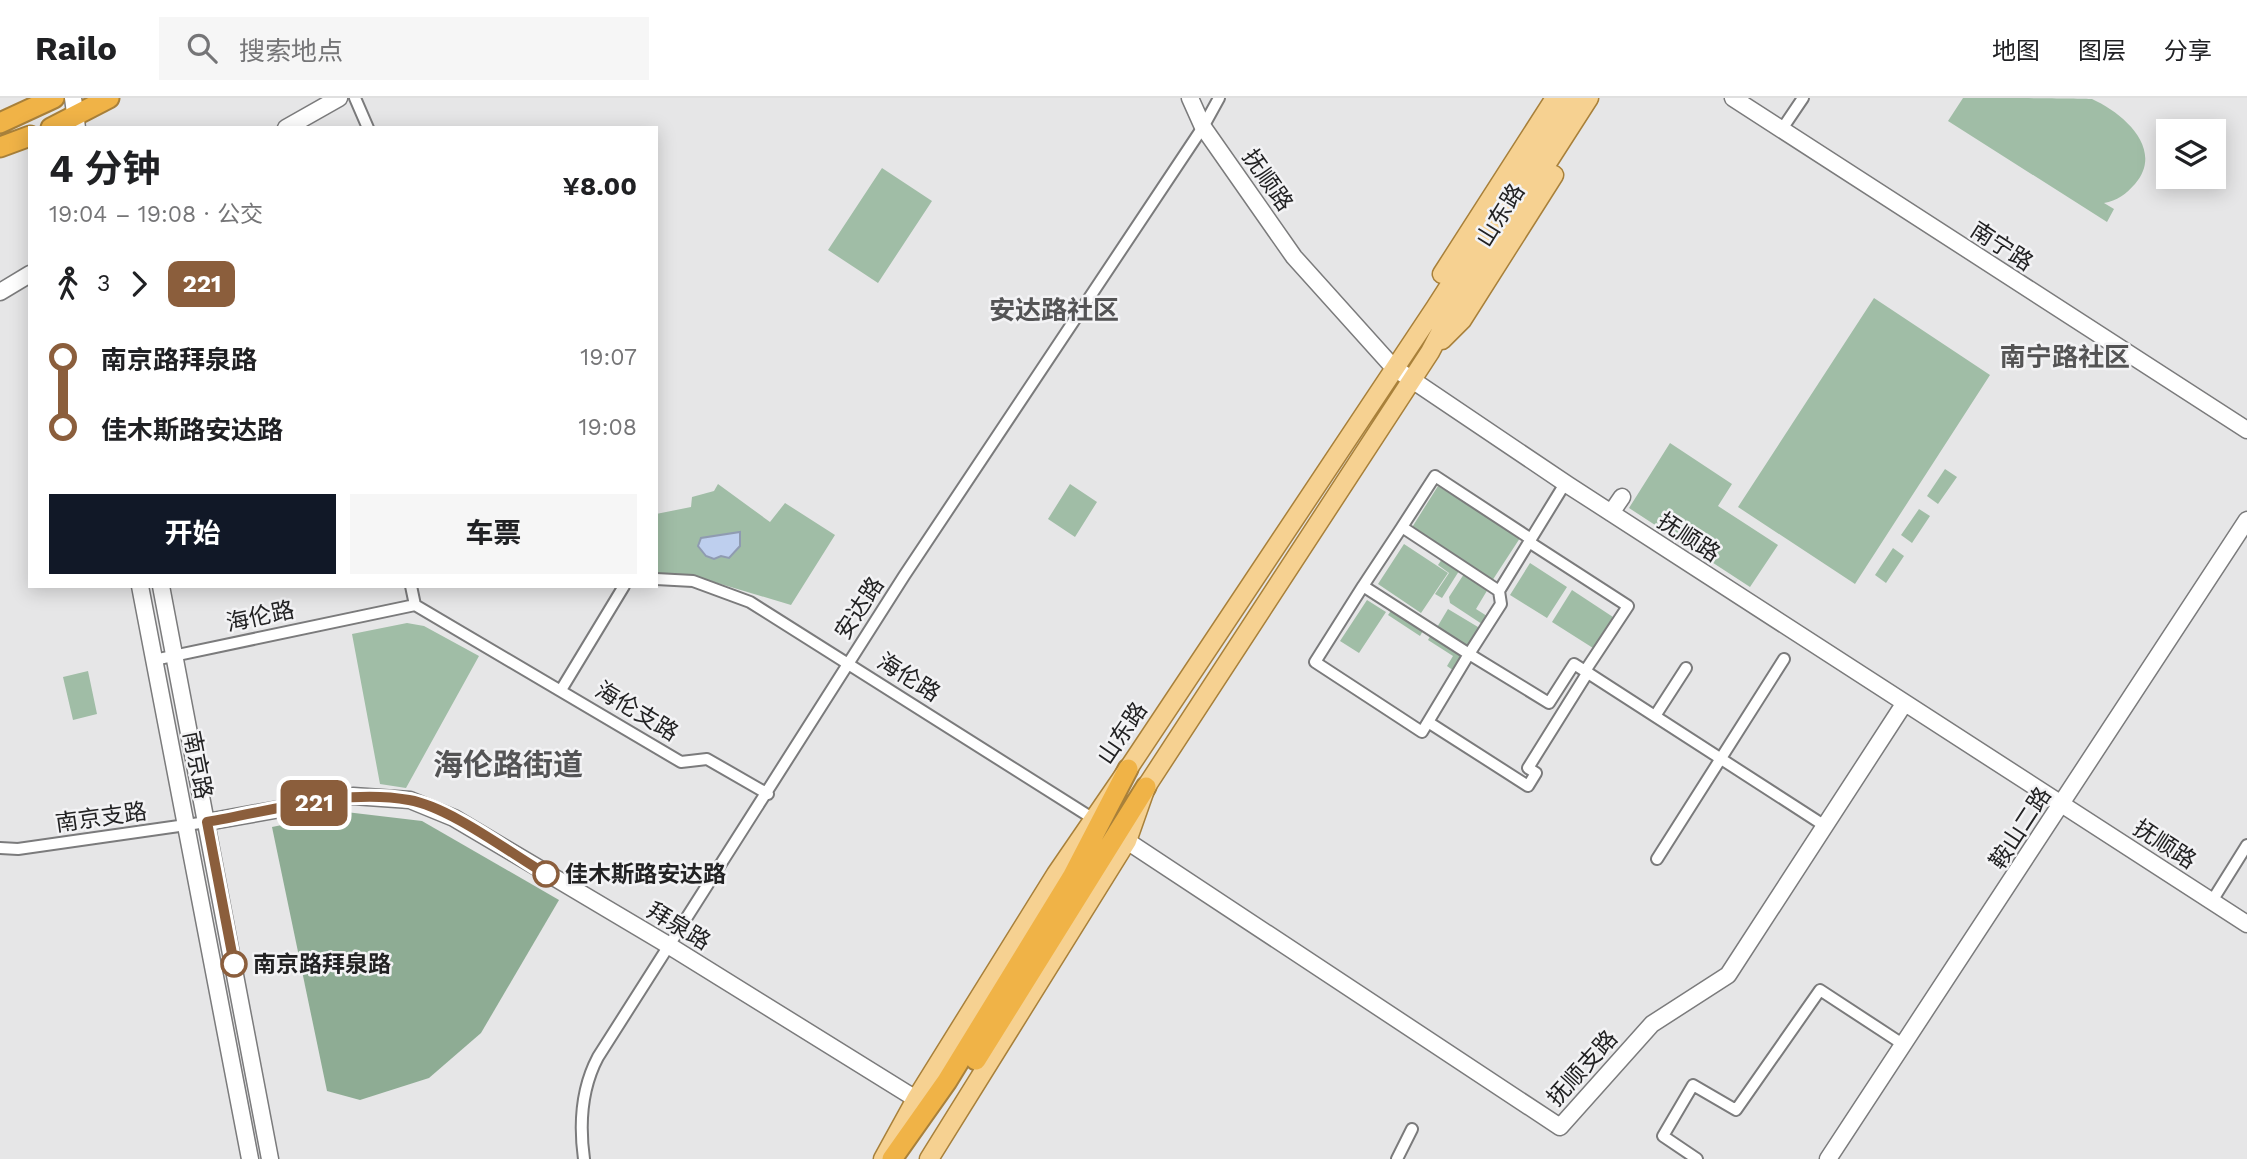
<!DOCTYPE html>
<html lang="zh">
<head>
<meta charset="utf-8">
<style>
	body { margin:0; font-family:"Work Sans","Noto Sans SC",sans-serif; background:#f6f6f6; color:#202124; height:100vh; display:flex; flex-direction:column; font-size:26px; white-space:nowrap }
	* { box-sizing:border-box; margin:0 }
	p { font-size:23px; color:#757577 }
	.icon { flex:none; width:38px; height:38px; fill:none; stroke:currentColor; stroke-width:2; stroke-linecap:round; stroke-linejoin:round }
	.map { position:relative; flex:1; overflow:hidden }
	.sheet { position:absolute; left:28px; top:28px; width:630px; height:462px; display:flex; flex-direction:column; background:#fff; border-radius:0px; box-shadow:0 4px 18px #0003 }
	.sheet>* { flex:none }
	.badge { padding:0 14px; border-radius:10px; font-size:24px; line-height:46px }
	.buttons { position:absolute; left:2156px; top:21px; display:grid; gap:14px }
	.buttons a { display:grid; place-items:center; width:70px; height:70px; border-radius:0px; background:#fff; box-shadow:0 4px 18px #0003; font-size:35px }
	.map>.badge { position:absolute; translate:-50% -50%; box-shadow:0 0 0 4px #fff }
	.legs { display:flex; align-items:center; gap:10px; height:77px; padding:0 21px; font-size:23px }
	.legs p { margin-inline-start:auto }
	.summary { display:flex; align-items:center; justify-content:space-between; height:119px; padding:0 21px }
	h1 { font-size:38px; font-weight:700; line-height:52px }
	.action { display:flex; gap:14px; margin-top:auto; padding:14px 21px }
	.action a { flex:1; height:80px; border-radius:0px; background:#111827; color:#fff; font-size:28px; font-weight:700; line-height:80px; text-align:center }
	.action a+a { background:#f6f6f6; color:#202124 }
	ul { padding:0 21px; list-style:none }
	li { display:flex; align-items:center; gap:24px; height:70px; font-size:26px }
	li i { display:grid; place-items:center; width:10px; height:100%; margin:0 9px; background:currentColor }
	li i::after { content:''; width:18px; height:18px; margin:-9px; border:5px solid; border-radius:50%; background:#fff }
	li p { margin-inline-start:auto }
	li:first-child i { background:linear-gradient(#0000 50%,currentColor 0) }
	li:last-child i { background:linear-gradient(currentColor 50%,#0000 0) }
	header { display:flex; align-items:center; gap:42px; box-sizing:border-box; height:98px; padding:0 35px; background:#fff; border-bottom:2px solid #e0e0e0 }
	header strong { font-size:33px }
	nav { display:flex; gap:38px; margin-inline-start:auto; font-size:24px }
	.search { width:490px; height:63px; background:#f6f6f6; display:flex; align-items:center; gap:18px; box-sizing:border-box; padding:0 24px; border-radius:0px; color:#757577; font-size:26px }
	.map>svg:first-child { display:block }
	.green { fill:#a0bda6 }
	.forest { fill:#8eac94 }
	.water { fill:#becfee; stroke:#8f9bb1; stroke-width:2 }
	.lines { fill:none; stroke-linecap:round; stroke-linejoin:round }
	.street-casing { stroke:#7b7b7c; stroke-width:14 }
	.secondary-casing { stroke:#7b7b7c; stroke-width:19 }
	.primary-casing { stroke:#a8803a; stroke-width:21 }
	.highway-casing { stroke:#a8803a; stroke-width:23 }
	.street { stroke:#fff; stroke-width:10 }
	.secondary { stroke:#fff; stroke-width:16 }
	.primary { stroke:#f6d191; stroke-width:18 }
	.highway { stroke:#f0b347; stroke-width:19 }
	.line-1-casing { stroke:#fff; stroke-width:16 }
	.line-1 { stroke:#8b5e3c; stroke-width:10 }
	.stop-1-dot { fill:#fff; stroke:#8b5e3c; stroke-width:3.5 }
	.labels { text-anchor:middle; stroke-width:5; stroke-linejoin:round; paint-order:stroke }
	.street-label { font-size:23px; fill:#222223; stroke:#f3f3f5 }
	.stop-label { font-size:23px; font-weight:bold; fill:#222223; stroke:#f3f3f5; text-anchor:start }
	.quarter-label { font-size:26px; font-weight:bold; fill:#545455; stroke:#f3f3f5 }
	.district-label { font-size:30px; font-weight:bold; fill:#545455; stroke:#f3f3f5 }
</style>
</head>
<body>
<header>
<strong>Railo</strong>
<div class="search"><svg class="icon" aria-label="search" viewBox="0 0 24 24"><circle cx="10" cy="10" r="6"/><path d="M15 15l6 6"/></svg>搜索地点</div>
<nav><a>地图</a><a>图层</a><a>分享</a></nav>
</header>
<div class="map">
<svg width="2247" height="1061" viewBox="0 0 2247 1061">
	<rect width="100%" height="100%" fill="#e6e6e7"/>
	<path class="green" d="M1963,0C1985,0 2078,0 2092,1C2123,15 2165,51 2135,86C2126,96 2117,103 2104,105L2114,111L2107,124L1948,23Z
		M882,70L932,103L878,185L828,152Z
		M1874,200L1990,277L1855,486L1738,409Z
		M1670,345L1732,386L1718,408L1778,447L1750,489L1629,410Z
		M1945,371L1957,379L1938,406L1927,398Z
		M718,386L770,424L785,405L835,437L791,507L714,484L656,476V416L691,409L692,399L714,393Z
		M1070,386L1097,404L1075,439L1048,421Z
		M1438,388L1520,440L1492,483L1411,431Z
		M1919,411L1930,418L1912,445L1901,437Z
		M1404,446L1448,475L1421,515L1378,486Z
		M1893,450L1904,458L1886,485L1875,477Z
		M1442,461L1459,473L1442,500L1435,496L1449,475L1438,467Z
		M1530,465L1567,489L1547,520L1510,497Z
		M1464,476L1488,491L1476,511L1490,520L1485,528L1450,505L1449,499Z
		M1572,492L1613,519L1593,550L1552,524Z
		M1367,502L1386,514L1359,555L1340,543Z
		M1393,510L1424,531L1420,538L1388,517Z
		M1448,511L1483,532L1470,552L1436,531Z
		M407,525L424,528L479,558L406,690L380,686L352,536Z
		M1432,535L1465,556L1454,573L1447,568L1453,558L1428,542Z
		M88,573L97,616L73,622L63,579Z"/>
	<path class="forest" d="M346,714L422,723L559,802L481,935L429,980L360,1002L327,993L272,729Z"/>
	<path class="water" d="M740,434V448L729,460L721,458L714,461L706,458L698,448L701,440Z"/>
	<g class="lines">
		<defs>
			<path id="street" d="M355,0L368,30
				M1782,31L1803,0
				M1402,429L1435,378L1531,441
				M656,481L693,483L750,504L1092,720
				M411,488L415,507
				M1363,488L1315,564L1422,634L1428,624L1528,688L1536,675L1528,670L1588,574
				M1499,493L1402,429L1363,488L1469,556L1501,506L1499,493L1561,392
				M154,562L415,507L681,664L707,661L768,696
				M1585,573L1825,728
				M561,592L624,488
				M1655,618L1686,570
				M1428,624L1469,556L1549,605L1574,566L1585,573L1628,508L1529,444
				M0,750L18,751L207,724
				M1657,761L1784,561
				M2212,803L2247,747
				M584,1061C579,1025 581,991 598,959L904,478L1203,29L1219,0
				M1397,1061L1412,1031
				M1697,1061L1663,1038L1693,987L1736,1012L1820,892L1904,947"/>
			<path id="secondary" d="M73,0L77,30
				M1190,0L1203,29L1294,159L1393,269L1568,387L2247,826
				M1733,0L2247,332
				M286,30L339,0
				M0,194L30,176
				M1611,415L1622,399
				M140,488L250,1061
				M161,488L270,1061
				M207,724L353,698L410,702L454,720L668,847L916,1001
				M1127,743L1560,1029L1652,926L1728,877L1904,606
				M1828,1061L2247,422"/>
			<path id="primary" d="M1442,176L1555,0
				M1442,242L1462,222L1554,77
				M883,1061L916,1001L1056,776L1128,671L1435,210L1570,0
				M929,1061L1127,743L1146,689L1430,254L1449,218L1589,0"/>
			<path id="highway" d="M0,25L54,0
				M51,30L109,0
				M0,49L30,38
				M976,962L1146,689
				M892,1061L947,983L1072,779L1128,671"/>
		</defs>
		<use href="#street" class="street-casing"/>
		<use href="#secondary" class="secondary-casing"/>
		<use href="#primary" class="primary-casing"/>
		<use href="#highway" class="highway-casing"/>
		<use href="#street" class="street"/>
		<use href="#secondary" class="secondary"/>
		<use href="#primary" class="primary"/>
		<use href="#highway" class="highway"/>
	</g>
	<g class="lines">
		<defs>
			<path id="line-1" d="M234,866L207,724C272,713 344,690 409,702C450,709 510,755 546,776"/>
		</defs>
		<use href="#line-1" class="line-1-casing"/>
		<use href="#line-1" class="line-1"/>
	</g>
	<g class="stop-1-dot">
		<circle cx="546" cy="776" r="12"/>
		<circle cx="234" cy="866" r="12"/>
	</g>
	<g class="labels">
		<g class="street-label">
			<text transform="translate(1268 82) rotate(55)" y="8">抚顺路</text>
			<text transform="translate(1500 117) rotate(-58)" y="8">山东路</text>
			<text transform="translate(2002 148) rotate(33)" y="8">南宁路</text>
			<text transform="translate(1689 439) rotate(33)" y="8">抚顺路</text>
			<text transform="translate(859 510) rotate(-57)" y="8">安达路</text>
			<text transform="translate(260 518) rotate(-12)" y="8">海伦路</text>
			<text transform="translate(909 579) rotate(32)" y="8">海伦路</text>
			<text transform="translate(637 613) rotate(31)" y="8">海伦支路</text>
			<text transform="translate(1122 635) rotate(-56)" y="8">山东路</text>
			<text transform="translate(198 667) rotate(79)" y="8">南京路</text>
			<text transform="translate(101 719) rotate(-8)" y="8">南京支路</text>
			<text transform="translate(2020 730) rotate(-57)" y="8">鞍山二路</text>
			<text transform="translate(2165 746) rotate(33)" y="8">抚顺路</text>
			<text transform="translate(679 828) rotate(31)" y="8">拜泉路</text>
			<text transform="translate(1582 970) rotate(-48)" y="8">抚顺支路</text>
		</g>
		<g class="stop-label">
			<text x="565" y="784">佳木斯路安达路</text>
			<text x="253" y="874">南京路拜泉路</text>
		</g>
		<g class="quarter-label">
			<text x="1054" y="221">安达路社区</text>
			<text x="2065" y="268">南宁路社区</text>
		</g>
		<g class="district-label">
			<text x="508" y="677">海伦路街道</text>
		</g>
	</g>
</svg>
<div class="buttons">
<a><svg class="icon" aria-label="layers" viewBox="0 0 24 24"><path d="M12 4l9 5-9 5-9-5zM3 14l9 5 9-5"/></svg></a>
</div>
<b class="badge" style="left:314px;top:705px;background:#8b5e3c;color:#fff">221</b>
<section class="sheet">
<div class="summary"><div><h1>4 分钟</h1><p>19:04 – 19:08 · 公交</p></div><b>¥8.00</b></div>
<div class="legs"><svg class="icon" aria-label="walk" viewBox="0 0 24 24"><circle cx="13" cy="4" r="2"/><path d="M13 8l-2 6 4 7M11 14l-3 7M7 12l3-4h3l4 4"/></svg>3<svg class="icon" aria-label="forward" viewBox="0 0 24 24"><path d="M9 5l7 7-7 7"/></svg><b class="badge" style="background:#8b5e3c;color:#fff">221</b></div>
<ul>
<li><i style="color:#8b5e3c"></i><b>南京路拜泉路</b><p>19:07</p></li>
<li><i style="color:#8b5e3c"></i><b>佳木斯路安达路</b><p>19:08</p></li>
</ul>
<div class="action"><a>开始</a><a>车票</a></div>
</section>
</div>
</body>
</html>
